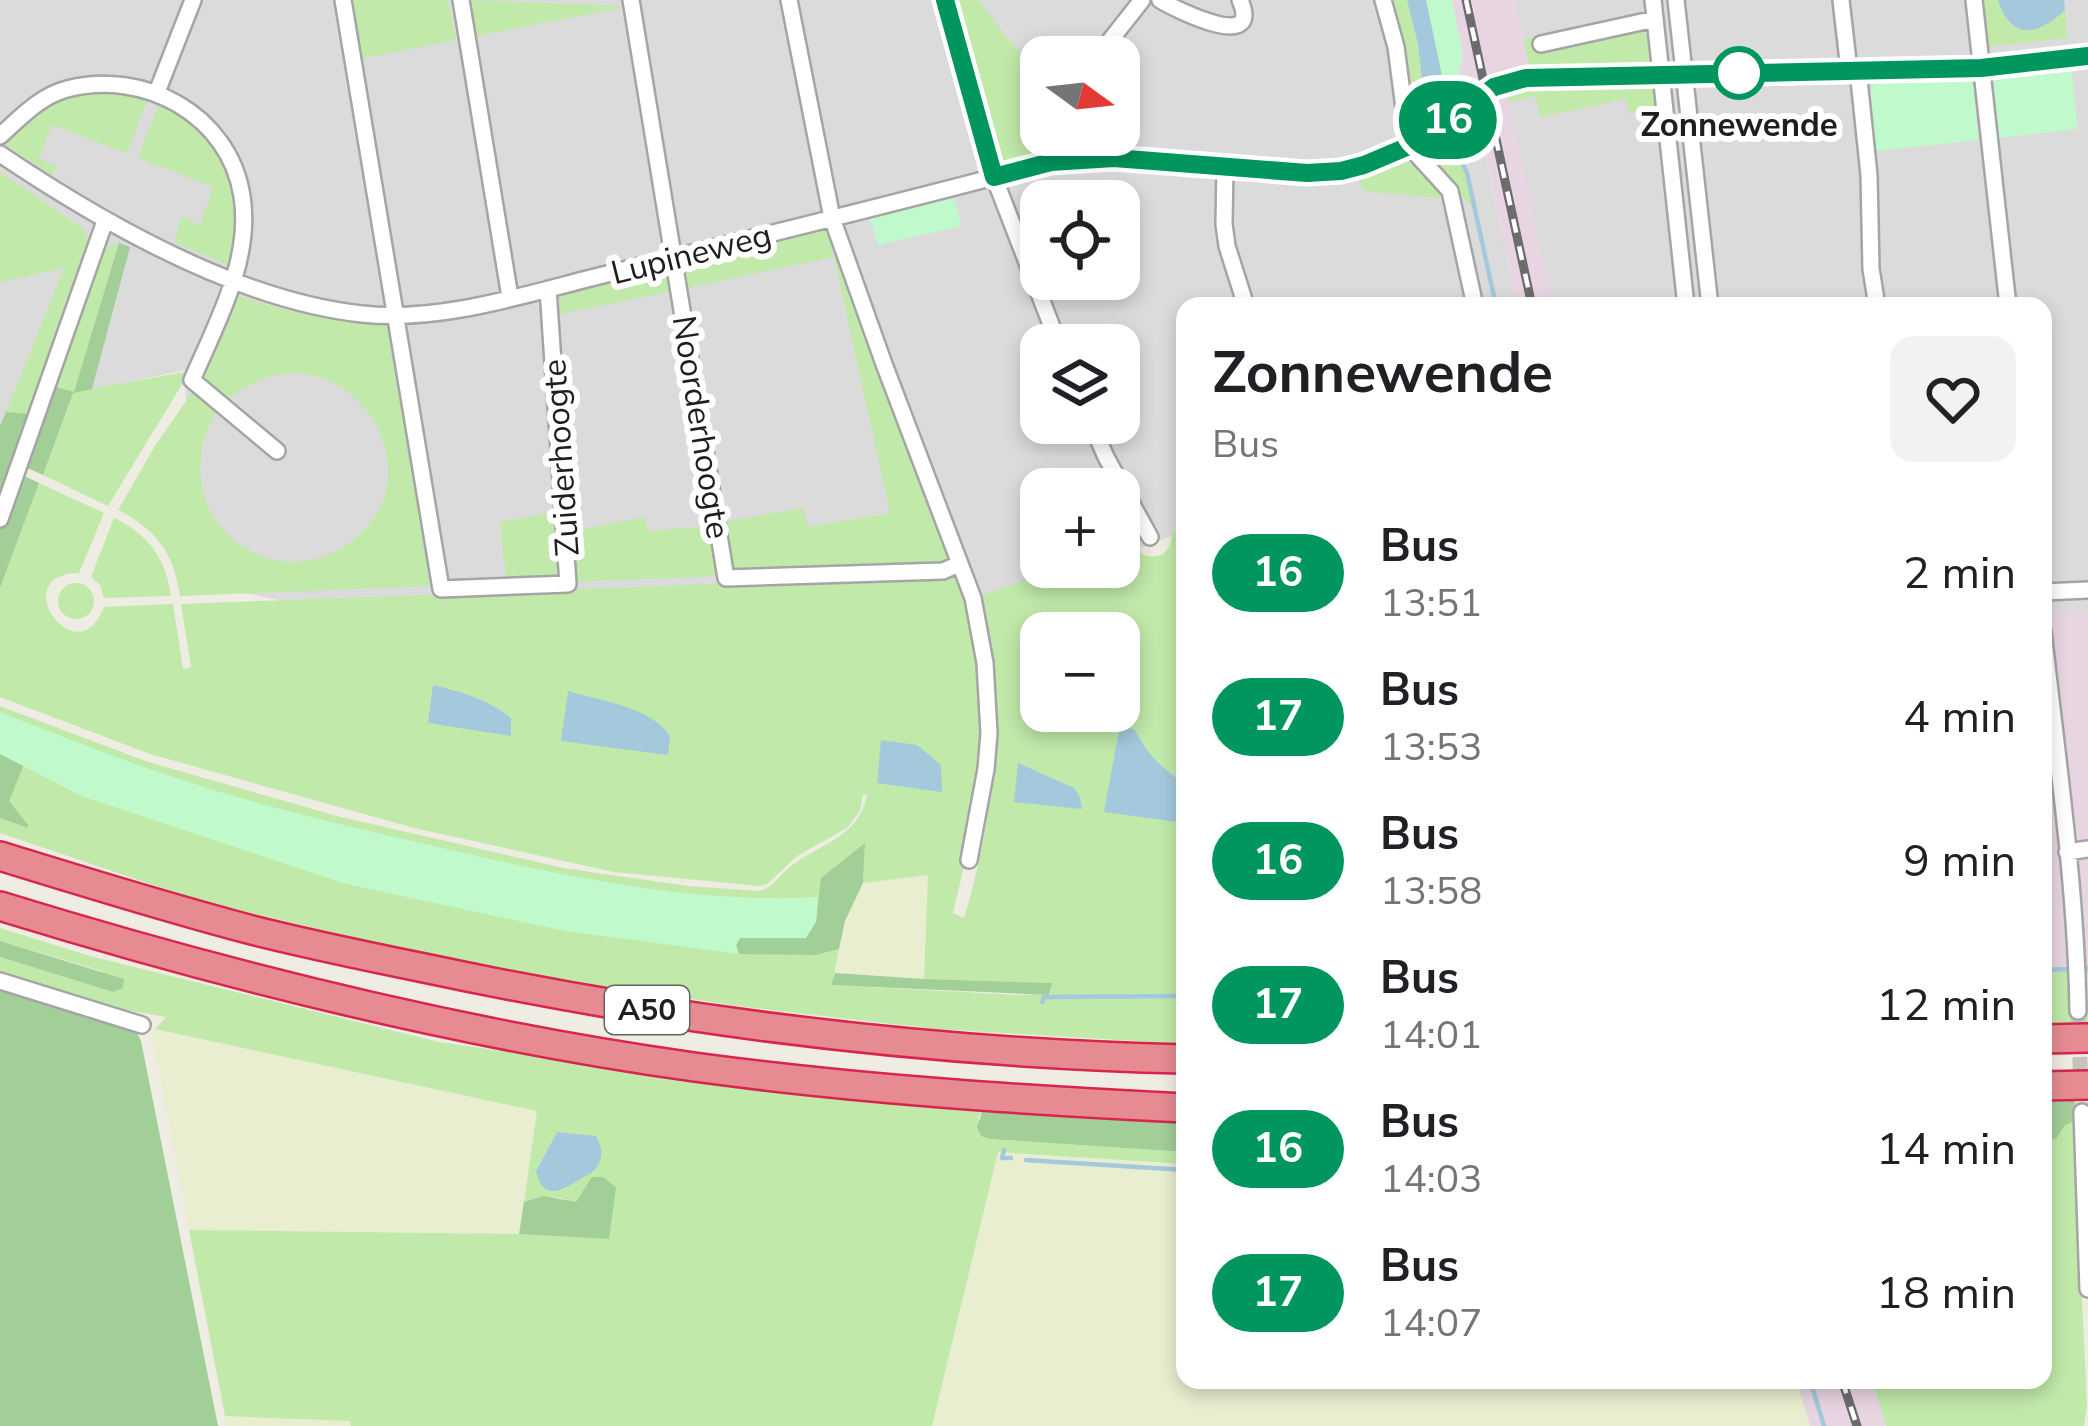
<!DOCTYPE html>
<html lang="en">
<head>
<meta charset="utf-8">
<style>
	body { margin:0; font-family:"Nunito Sans",sans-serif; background:#f2f2f2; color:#202124; height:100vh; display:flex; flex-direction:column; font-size:45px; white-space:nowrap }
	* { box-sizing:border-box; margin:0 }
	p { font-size:39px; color:#757577 }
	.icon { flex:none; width:66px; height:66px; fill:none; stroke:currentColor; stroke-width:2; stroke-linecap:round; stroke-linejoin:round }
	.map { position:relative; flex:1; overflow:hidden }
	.panel { position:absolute; left:1176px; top:297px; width:876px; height:1092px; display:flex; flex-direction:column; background:#fff; border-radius:24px; box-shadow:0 6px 18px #0003 }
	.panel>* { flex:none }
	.badge { padding:0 24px; border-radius:39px; font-size:42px; line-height:78px }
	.needle { width:78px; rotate:105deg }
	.fabs { position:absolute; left:1020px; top:36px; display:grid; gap:24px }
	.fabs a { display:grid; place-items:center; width:120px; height:120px; border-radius:24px; background:#fff; box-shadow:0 6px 18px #0003; font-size:60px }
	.map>.badge { position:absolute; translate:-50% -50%; box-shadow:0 0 0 6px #fff }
	.round { display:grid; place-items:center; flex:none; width:126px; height:126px; border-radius:24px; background:#f2f2f2 }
	.overview { display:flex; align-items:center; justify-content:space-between; height:204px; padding:0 36px }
	h1 { font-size:57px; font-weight:700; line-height:90px }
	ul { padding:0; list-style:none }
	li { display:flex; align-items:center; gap:36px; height:144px; padding:0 36px }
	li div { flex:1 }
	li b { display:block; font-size:45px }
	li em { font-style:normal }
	li .badge { min-width:132px; font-weight:700; text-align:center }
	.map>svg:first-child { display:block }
	.residential { fill:#dcdbdb; fill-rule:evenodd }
	.industrial { fill:#e8d5e2 }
	.farmland { fill:#e8eecf }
	.grass { fill:#c1e9a9; fill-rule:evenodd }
	.forest { fill:#a2ce98 }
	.park { fill:#c0f9cb }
	.water { fill:#a4c9dd }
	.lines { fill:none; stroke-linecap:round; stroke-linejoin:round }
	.stream { stroke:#a4c9dd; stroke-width:4.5 }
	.street-tunnel { stroke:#c5c3bc; stroke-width:15; stroke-dasharray:15 8; stroke-linecap:butt }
	.street-casing { stroke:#a5a5a5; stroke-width:20 }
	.highway-casing { stroke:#d9244e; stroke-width:32 }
	.street { stroke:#fff; stroke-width:15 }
	.highway { stroke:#e68b92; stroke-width:27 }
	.rail-casing { stroke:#6c6c6c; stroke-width:9 }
	.rail { stroke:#fff; stroke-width:4.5; stroke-dasharray:14; stroke-linecap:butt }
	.line-casing { stroke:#fff; stroke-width:27 }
	.line { stroke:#00965e; stroke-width:18 }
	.stop-dot { fill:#fff; stroke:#00965e; stroke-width:6 }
	.labels { text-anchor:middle; stroke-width:12; stroke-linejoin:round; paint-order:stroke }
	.shield { fill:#fff; stroke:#626262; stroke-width:3 }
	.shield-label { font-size:30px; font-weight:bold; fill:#1e1e1e }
	.stop-label { font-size:33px; font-weight:bold; fill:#1e1e1e; stroke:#fff }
	.street-label { font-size:33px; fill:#1e1e1e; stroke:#fff }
</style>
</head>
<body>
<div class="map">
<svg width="2088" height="1426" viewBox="0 0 2088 1426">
	<rect width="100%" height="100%" fill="#efece3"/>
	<path class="residential" d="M0,0H1452L1458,76L1463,97L1476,109L1517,306H1185V531L1119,556V489H1041V567H1088L1002,598L287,602L192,581L185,370L82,392L0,451ZM1041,57H1119V135H1041ZM1041,201H1119V279H1041ZM1041,345H1119V423H1041Z
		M1486,0H2088V614L2043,611V306H1552Z"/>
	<path class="industrial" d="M1452,0H1515L1529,65L1498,71V76L1474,93L1470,91L1463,94L1458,76L1463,55Z
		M1504,87L1509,102L1553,306H1517L1476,109Z
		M2043,611L2088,614V978L2043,980Z
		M1796,1380H1872L1886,1426H1810Z"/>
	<path class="farmland" d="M928,875L924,979L835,973L845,921L863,883Z
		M155,1029L537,1111L519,1234L189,1230L152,1036Z
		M998,1152L1185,1164V1380H1796L1810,1426H932Z
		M225,1416L351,1421V1426H226Z"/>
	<path class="grass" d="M350,0H448L456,40L359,59Z
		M466,0L630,6L472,37Z
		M953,0H979L1005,36L1041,77V157L999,168Z
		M1390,0H1407L1418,44L1424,96L1430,101L1442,95L1426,0L1448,97L1415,116H1409Z
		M1979,0H1998L2009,23L2017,29L2026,27L2029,30L2045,26L2065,10L2068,38L1984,47Z
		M1640,27C1648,35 1656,50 1649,64L1644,65V68L1594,67L1498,76L1497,71L1529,65L1523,39L1535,36L1538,49Z
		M1643,80L1644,84L1651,85L1655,89L1657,108L1630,114L1626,99L1540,117L1536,96L1509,102L1504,87L1512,84L1575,82L1608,84Z
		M112,91L148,98L127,153L52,125L39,159L57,166L52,176L1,142L51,100L84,92Z
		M159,104C231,142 243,191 230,266L174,242L181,217L200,225L213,187L138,158Z
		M1455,126L1472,207C1454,188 1440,167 1422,149Z
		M1405,161C1423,165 1437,186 1450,199L1364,191L1357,177Z
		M0,172L84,229L88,241L29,414L6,412L64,268L0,282Z
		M827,228L834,256L846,268L950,554L945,564L731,571L721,522L803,508L808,527L890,513L834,257L687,288L682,264Z
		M119,243L74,392L190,371L108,506L43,475L73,393L51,386L99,252L108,246Z
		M669,267L673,291L556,315L558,292Z
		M234,294C285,312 335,323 389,323L435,586L180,596C174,553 156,529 118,510L155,446L195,388L218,410C179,467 206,546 276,560C301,565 326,559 346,545C454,473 334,309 227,400L201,375Z
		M39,483L104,513L79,573C4,574 77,678 104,607L173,604L183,669L191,667L181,604L957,575C964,592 971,609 975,627C995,719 975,824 953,913L964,918C994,821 1008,696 978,597L1060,567H1119V545L1134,540L1143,555C1162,560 1172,551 1172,532L1185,527V785C1161,765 1150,759 1135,730L1104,811L1185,823V1044L937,1029L753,1008L546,978L344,935L197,900L0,833V818L26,828L9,801L0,748V706L148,762L337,816L563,868L688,886L759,891C775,887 778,876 790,867C820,843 858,839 867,795L863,794L860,811L847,828L797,856L767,884L759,886L614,872L414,828L150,754L0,697V588ZM1041,633H1119V711H1041ZM865,845L863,883L928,875L924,979L1051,983L1050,994L1019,995L832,985L839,949L816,955V922Z
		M559,511L562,580H506L500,522Z
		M645,517L647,531L712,526L722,576L573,582L571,531Z
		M114,518C148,534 166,558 171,596L104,598L100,585L91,577Z
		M58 601a18 18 0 1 1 36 0a18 18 0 1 1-36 0Z
		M0,928L90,956L439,1042L814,1096L982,1112L978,1118L990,1139L1185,1152V1164L998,1152L932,1426H351L350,1421L225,1416L189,1230L519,1234L608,1239C580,1206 571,1188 524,1202L537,1111L155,1029L166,1017L125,1010L0,977V957L113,992L102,971L0,941ZM557,1132L598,1165L562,1190L536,1171Z
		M2043,971L2072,972V1012H2088V1023L2043,1025Z
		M2074,1121L2087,1406L2084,1426H1886L1872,1380H2043V1140L2055,1139L2065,1124Z"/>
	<path class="forest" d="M119,243L130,247L92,389L73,393L43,475L23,466L51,386L74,392Z
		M6,412L29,414L0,491V426Z
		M20,474L39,483L0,588V529Z
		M0,748L25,762L9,801L28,825L27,828L0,818Z
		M865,843L863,883L845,921L839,949L816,955L739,954L736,945L740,938L816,922L821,878Z
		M0,941L124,979L123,988L113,992L0,957Z
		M835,973L924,979L1052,983L1049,995L831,985Z
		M0,991L124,1023L135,1028L141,1041L218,1426H0Z
		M2075,1101L2074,1121L2065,1125L2056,1139L2043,1140V1102Z
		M982,1112L1185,1123V1152L990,1139L981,1136L977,1127Z
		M592,1177H603L616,1187L609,1239L519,1234L524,1202L544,1196L576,1202Z"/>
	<path class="park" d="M1426,0H1452L1463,55L1458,76L1463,94L1443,110L1438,99L1443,94V81Z
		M2071,68L2078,129L1999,138L1993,81L1996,77Z
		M1967,78L1973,84L1979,140L1876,151L1870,91L1876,82Z
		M954,198L962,226L878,245L870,219Z
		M0,712C65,738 131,764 198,785C282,812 369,831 455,851C574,878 695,904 818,897L816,922L806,938H740L736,945L739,954L565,931L346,884L81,796L0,754Z"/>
	<path class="water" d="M1407,0H1426L1443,81L1442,95L1434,103L1424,96L1418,44Z
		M1998,0H2064L2065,10C2037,37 2011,40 1998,0Z
		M433,685C464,693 485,698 511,718V736L428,723Z
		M568,691C600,701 650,706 670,736L668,755L561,741Z
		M1120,725L1135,730C1150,759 1161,765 1185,785V823L1104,812Z
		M881,740L917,745L941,765L942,792L877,783Z
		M1018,763L1074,788L1080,797L1082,809L1014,802Z
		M557,1132L596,1136C601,1145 604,1155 598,1165C595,1171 588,1175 582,1178C562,1190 544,1203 536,1171Z"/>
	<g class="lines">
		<path class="stream" d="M1451,138L1467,173L1496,306
			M2086,969H2088
			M2043,970L2069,969
			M1042,1002L1044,997L1185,996
			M1004,1150L1002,1158H1011
			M1026,1160L1185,1170
			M1810,1380L1824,1426"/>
		<path class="street-tunnel" d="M2078,1011L2082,1112"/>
		<defs>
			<path id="street" d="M343,0L441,589L568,584L548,289
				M461,0L510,297
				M631,0L726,578L943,571L959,564
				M789,0L832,218L884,364L973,598L985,663L989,733L986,769L969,860
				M945,0L994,177L1059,345
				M1160,0C1177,10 1263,53 1240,0
				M1383,0L1396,47L1409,146
				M1653,0L1686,306
				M1676,0L1710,306
				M1841,0L1849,70
				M1974,0L2008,306
				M1541,44L1655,19
				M1097,57L1142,0
				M1858,70L1869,175L1871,269L1877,306
				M157,92L193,0
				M1047,135L1051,162
				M0,136C20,118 40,96 67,89C143,69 229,114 242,196C252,260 217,322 192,380L277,451
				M1409,146L1450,191L1475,306
				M0,154C101,222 238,301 362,314C443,323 532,292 611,273C758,237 905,201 1051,162C1113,156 1174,162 1236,167C1272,170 1311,178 1347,170C1373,164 1400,152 1424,138C1459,117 1483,85 1526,78L1981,68L2088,56
				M1225,166L1224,224L1227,246L1246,306
				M1091,423L1106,457L1150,537
				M0,519L105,221
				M2043,592L2088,590
				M2043,631C2057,757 2076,885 2078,1011
				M2067,852L2088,849
				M0,981L142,1025
				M2082,1112L2088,1289"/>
			<path id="highway" d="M0,856C84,882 168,908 252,930C311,945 370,957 429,969C678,1022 931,1053 1185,1059
				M0,906C227,976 458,1034 694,1067C857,1089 1021,1100 1185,1108
				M2043,1039L2088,1038
				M2043,1086L2088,1085"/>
		</defs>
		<use href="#street" class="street-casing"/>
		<use href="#highway" class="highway-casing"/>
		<use href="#street" class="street"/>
		<use href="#highway" class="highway"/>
		<defs>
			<path id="rail" d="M1466,0L1532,306
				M1842,1380L1857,1426"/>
		</defs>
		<use href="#rail" class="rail-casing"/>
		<use href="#rail" class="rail"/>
	</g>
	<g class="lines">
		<defs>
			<path id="line" d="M945,0L994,177L1051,162L1114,158L1307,173L1341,171L1364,165L1409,146L1426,137L1494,87L1526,78L1981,68L2088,56"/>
		</defs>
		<use href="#line" class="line-casing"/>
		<use href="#line" class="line"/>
	</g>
	<circle class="stop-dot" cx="1739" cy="73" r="24"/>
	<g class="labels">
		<rect class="shield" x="605" y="986" width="84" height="48" rx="9"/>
		<g class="shield-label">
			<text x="647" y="1020">A50</text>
		</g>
		<g class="stop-label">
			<text x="1739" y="136">Zonnewende</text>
		</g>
		<g class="street-label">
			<text transform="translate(691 253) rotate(-14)" y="12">Lupineweg</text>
			<text transform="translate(702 427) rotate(81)" y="12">Noorderhoogte</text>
			<text transform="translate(560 458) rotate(-94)" y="12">Zuiderhoogte</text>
		</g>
	</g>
</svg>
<div class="fabs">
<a><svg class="needle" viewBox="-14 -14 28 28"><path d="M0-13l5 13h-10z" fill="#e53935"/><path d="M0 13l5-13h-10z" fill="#757577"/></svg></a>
<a><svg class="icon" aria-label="locate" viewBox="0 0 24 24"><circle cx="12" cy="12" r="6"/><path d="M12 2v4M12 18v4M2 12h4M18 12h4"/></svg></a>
<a><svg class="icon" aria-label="layers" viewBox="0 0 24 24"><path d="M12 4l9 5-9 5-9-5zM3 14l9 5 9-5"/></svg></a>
<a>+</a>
<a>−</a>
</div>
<b class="badge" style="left:1448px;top:120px;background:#00965e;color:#fff">16</b>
<section class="panel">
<div class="overview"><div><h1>Zonnewende</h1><p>Bus</p></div><a class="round"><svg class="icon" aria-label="heart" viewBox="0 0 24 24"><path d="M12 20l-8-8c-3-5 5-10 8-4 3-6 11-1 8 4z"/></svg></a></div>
<ul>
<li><span class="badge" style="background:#00965e;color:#fff">16</span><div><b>Bus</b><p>13:51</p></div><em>2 min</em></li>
<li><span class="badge" style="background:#00965e;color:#fff">17</span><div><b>Bus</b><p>13:53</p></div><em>4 min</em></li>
<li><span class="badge" style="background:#00965e;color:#fff">16</span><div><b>Bus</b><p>13:58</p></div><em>9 min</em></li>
<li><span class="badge" style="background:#00965e;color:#fff">17</span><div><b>Bus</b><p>14:01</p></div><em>12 min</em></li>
<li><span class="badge" style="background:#00965e;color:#fff">16</span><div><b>Bus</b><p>14:03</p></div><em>14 min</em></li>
<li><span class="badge" style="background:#00965e;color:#fff">17</span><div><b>Bus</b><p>14:07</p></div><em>18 min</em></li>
</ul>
</section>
</div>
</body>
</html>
